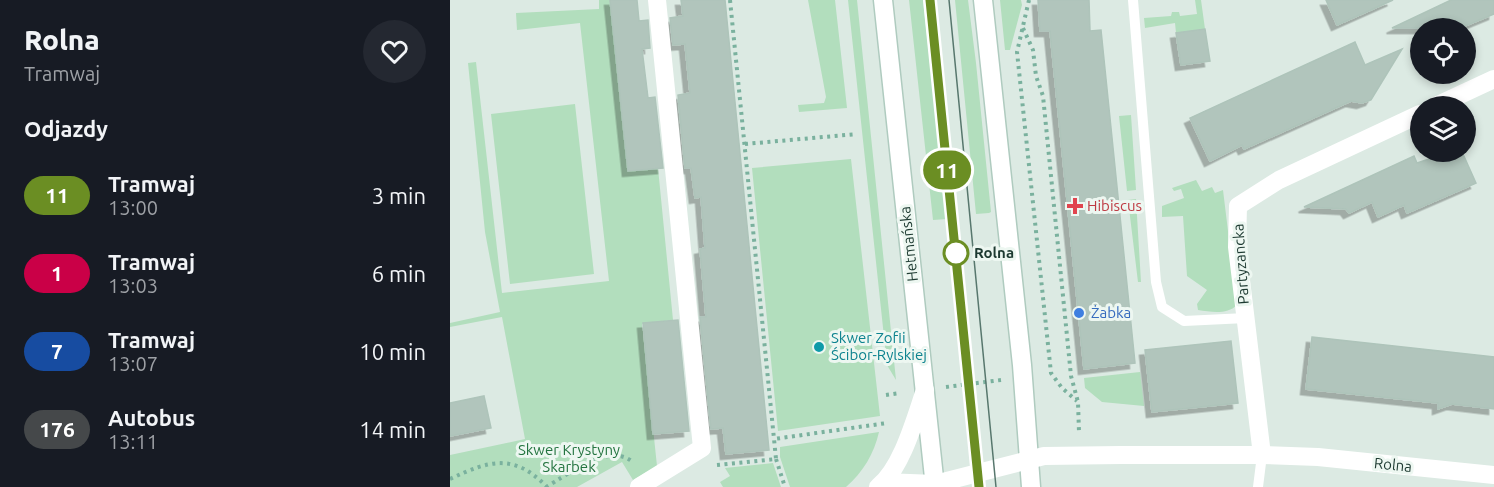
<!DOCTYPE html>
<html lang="pl">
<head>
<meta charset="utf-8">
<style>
	body { margin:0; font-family:Ubuntu,sans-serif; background:#242831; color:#f1f3f6; height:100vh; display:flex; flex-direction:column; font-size:22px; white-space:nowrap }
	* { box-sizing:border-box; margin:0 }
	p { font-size:20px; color:#9ea1a6 }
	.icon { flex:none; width:33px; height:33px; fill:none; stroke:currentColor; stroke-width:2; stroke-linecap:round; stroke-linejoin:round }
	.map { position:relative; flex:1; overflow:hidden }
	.panel { display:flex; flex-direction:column; background:#171b24; width:450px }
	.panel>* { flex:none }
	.badge { padding:0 12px; border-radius:20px; font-size:21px; line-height:39px }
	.buttons { position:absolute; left:960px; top:18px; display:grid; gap:12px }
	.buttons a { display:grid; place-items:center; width:66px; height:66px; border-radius:50%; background:#171b24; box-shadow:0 3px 9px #0003; font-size:30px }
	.map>.badge { position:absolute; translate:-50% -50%; box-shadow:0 0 0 3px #fff }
	h2 { padding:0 24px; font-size:22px; line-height:54px }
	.round { display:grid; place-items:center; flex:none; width:63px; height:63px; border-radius:32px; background:#242831 }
	.overview { display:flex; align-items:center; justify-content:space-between; height:102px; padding:0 24px }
	h1 { font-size:28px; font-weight:800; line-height:45px }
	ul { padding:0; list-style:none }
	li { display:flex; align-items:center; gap:18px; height:78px; padding:0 24px }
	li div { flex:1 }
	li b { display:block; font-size:22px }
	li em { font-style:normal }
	li .badge { min-width:66px; font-weight:700; text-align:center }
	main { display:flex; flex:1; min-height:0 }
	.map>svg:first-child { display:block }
	.green { fill:#b2debd }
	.building { fill:#b1c5bc; stroke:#aec4ba; stroke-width:1.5; filter:url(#shadow) }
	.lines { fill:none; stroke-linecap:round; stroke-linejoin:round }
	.secondary-casing { stroke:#afcbbf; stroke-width:21 }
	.path { stroke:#7ab19e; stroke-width:4; stroke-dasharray:3 4.5; stroke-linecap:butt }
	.lane { stroke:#fff; stroke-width:10 }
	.street { stroke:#fff; stroke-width:18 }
	.secondary { stroke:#fff; stroke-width:18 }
	.tram { stroke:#57776d; stroke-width:1.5 }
	.line-casing { stroke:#fff; stroke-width:14 }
	.line { stroke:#6b8e23; stroke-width:9 }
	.health-dot { fill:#e0444e; stroke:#edf7f1; stroke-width:2 }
	.stop-dot { fill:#fff; stroke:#6b8e23; stroke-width:3 }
	.shop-dot { fill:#3f7fe0; stroke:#edf7f1; stroke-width:2 }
	.culture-dot { fill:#0f9aa8; stroke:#edf7f1; stroke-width:2 }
	.labels { text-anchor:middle; stroke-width:6; stroke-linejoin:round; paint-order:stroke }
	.health-label { font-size:15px; fill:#be3a42; stroke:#edf7f1; text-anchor:start }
	.street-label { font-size:15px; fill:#1d3a31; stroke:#edf7f1 }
	.stop-label { font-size:15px; font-weight:bold; fill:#1d3a31; stroke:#edf7f1; text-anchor:start }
	.shop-label { font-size:15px; fill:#366cbe; stroke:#edf7f1; text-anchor:start }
	.culture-label { font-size:15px; fill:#0d838f; stroke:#edf7f1; text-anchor:start }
	.park-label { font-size:15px; fill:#247440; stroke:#edf7f1 }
</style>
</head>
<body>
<main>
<section class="panel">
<div class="overview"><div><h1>Rolna</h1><p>Tramwaj</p></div><a class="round"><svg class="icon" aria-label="heart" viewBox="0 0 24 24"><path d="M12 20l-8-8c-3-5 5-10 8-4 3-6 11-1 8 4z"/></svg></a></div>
<h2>Odjazdy</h2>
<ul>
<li><span class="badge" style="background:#6b8e23;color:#fff">11</span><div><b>Tramwaj</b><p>13:00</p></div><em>3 min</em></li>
<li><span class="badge" style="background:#ca0047;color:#fff">1</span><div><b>Tramwaj</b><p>13:03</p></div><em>6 min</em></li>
<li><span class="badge" style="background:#174ca1;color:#fff">7</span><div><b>Tramwaj</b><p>13:07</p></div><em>10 min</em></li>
<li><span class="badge" style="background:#45484a;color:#fff">176</span><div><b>Autobus</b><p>13:11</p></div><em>14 min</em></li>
</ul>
</section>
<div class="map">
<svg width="1044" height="487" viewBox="0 0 1044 487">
	<defs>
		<filter id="shadow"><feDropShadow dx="-5.5" dy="5.5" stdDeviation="0" flood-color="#0004"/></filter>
	</defs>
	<rect width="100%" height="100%" fill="#dceae3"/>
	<path class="green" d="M149,0H160L178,171L208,168L223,320L192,324L207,466L183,480L172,462L127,487H0V455L75,439L52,317L0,327V323L50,312L35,232L18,63L26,62L52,293L159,281L130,23L67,30L66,13L149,9Z
		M358,0H385L397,108L349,112L348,105L374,103L376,97Z
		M398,0H407L446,380L437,365Z
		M459,0H473L497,219L483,220Z
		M505,0H518L526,63L541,212L539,213L526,214Z
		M550,0H571L572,5L560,50H555Z
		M745,0H751L755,29L726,33L725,23L695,28L694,18L721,16L722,12H729L730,16L747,14Z
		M125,104L144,274L60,284L41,114Z
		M681,115L686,190L677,191L669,116Z
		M401,159L430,416L328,431L302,168Z
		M746,180L752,191L762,187L765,193L773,190L787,305C777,315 761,312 748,310L747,304L757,290L737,276L733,216L712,217V206L734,198L731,189L724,191L722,188Z
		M686,199L691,282H688L678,200Z
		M690,372L694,406L652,402L635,388L634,378Z
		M429,432C424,454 413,472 396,487H340L330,457V447Z
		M323,463L331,487H273L270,482L280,476L275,468Z"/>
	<path class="building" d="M160,0H187L189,21L198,20L200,48L192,49L198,98L205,97L213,168L178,171Z
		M231,0H275L319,450L276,454L273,428L261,429L250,317H256L250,249L255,248L251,197L245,198L241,168H235L228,95L240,93L235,44L223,45L220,18L233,16Z
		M588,0H639L640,31L651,30L685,363L634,369L600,31H590Z
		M876,0H943L887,25Z
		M1001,0H1044V14L1010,28H942Z
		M755,29L760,61L731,65L726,33Z
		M905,42L915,65L952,49L921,100L912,103L901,101L794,149L792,145L760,161L740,118Z
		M1013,154L1026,183L957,213L954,205L928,217L922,202L899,213L896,209L854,207L964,156L967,163L982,158L994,159L996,162Z
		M228,320L239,431L203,434L193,323Z
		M862,337L1044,357V409L1002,404L988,409V403L856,389Z
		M781,341L788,403L702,412L695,350Z
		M34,396L41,428L0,436V403Z"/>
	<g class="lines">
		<defs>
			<path id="secondary" d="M433,0L485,487
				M533,0L572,365L581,487"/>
		</defs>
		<use href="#secondary" class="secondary-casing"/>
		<path class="path" d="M280,0L324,439
			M579,0L567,52L601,373L612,388L627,401
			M573,28L583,50L586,76L593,96L621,376L628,402L629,432
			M295,144L407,134
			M496,387L551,380
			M436,395L450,393
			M326,459L335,487
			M267,465L326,459L324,439L437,423
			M0,479C40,460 64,453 97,487
			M96,487C119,474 160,441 184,463"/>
		<path class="lane" d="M683,0L706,282L712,307L734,321L796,318
			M808,487L812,455"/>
		<path class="street" d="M986,106L1044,79
			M812,455L787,247L788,206L829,180L970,114
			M434,482L485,484L594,456L671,455H812L868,457L1044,475
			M189,487L252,448L207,0
			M428,487C452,468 465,419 475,390"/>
		<use href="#secondary" class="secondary"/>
		<path class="tram" d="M480,0L529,487
			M499,0L546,487"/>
	</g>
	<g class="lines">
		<defs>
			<path id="line" d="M480,0L529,487"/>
		</defs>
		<use href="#line" class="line-casing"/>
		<use href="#line" class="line"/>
	</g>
	<path class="health-dot" d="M622 197h6v6h6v6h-6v6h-6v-6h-6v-6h6z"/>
	<circle class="stop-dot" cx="506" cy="253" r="12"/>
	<circle class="shop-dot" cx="629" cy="313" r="6"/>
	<circle class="culture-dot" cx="369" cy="347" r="6"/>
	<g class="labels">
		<g class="health-label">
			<text x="637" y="211">Hibiscus</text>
		</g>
		<g class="street-label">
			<text transform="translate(459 244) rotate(-96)" y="5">Hetmańska</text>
			<text transform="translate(791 264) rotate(-94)" y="5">Partyzancka</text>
			<text transform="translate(943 465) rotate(6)" y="5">Rolna</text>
		</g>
		<g class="stop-label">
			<text x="524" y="258">Rolna</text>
		</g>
		<g class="shop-label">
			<text x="641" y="318">Żabka</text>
		</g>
		<g class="culture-label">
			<text x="381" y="343">Skwer Zofii<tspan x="381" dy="17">Ścibor-Rylskiej</tspan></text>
		</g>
		<g class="park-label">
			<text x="119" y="455">Skwer Krystyny<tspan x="119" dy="17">Skarbek</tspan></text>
		</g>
	</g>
</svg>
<div class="buttons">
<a><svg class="icon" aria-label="locate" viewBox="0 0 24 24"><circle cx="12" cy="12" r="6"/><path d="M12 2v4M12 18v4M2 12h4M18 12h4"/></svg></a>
<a><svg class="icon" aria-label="layers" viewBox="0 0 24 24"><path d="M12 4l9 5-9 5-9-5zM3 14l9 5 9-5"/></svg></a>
</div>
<b class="badge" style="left:497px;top:170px;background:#6b8e23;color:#fff">11</b>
</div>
</main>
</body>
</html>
